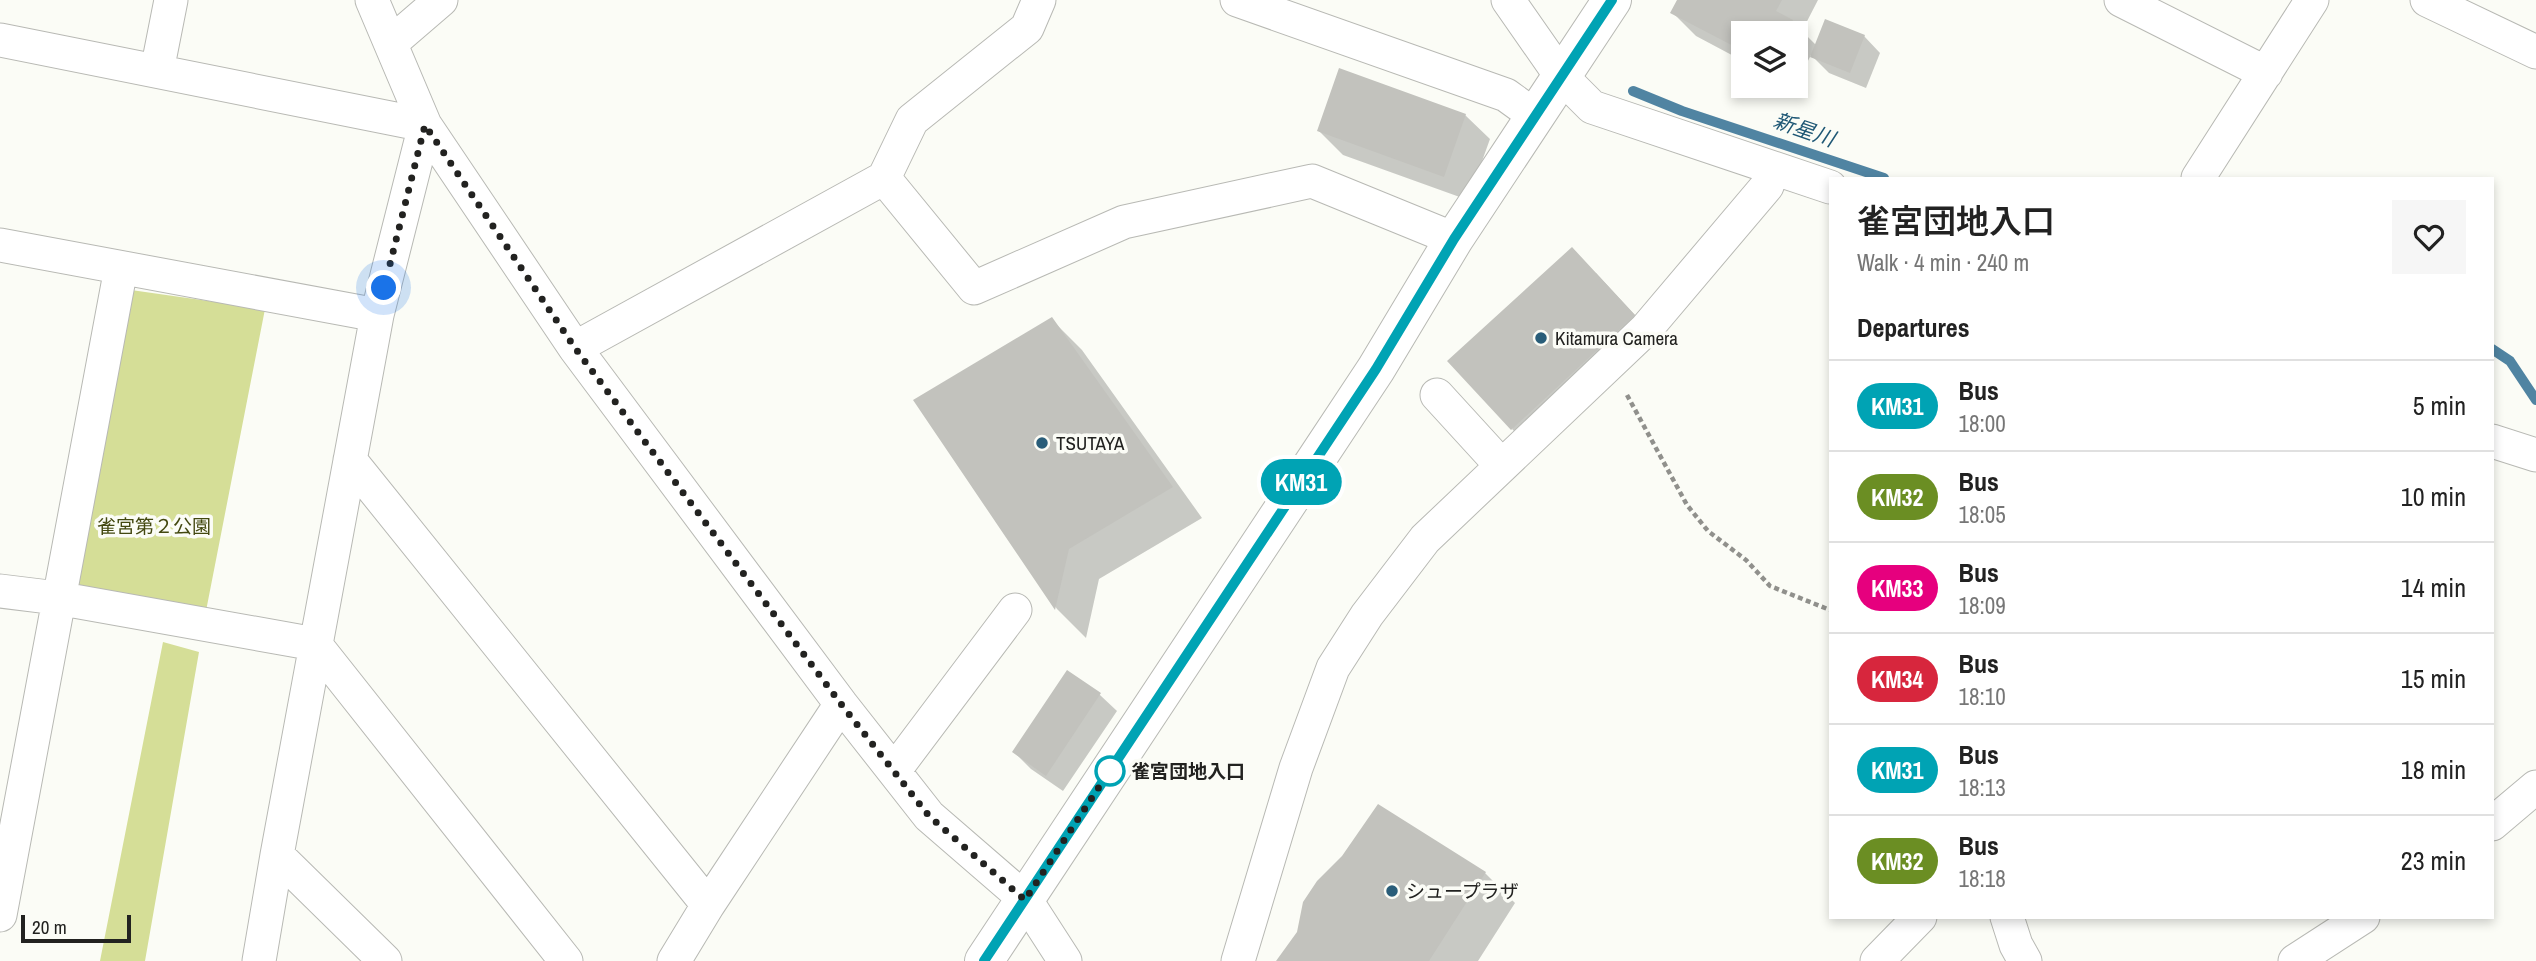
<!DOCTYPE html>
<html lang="en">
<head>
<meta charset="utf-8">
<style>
	body { margin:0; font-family:"Archivo Narrow","Noto Sans JP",sans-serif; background:#f6f6f6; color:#222; height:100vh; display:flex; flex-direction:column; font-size:26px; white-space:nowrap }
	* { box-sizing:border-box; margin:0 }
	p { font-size:23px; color:#767676 }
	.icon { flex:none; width:38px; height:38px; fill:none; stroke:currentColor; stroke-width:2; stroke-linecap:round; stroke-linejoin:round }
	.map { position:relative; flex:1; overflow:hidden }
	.side { position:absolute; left:1829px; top:177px; width:665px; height:742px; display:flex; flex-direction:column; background:#fff; border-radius:0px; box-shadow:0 4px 10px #0003 }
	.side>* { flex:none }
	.badge { padding:0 14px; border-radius:23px; font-size:24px; line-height:46px }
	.buttons { position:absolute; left:1731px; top:21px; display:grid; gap:14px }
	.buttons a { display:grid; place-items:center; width:77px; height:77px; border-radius:0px; background:#fff; box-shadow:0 4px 10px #0003; font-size:35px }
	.scale { position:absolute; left:21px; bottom:18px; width:110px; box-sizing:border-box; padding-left:7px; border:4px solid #222220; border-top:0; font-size:19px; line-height:24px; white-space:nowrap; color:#222220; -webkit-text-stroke:5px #fbfcf6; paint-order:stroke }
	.you { position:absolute; width:35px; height:35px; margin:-18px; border:5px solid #fff; border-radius:50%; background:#1a73e8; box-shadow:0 0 0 10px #1a73e833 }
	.map>.badge { position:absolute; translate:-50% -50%; box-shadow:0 0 0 4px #fff }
	h2 { padding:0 28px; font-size:26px; line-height:63px }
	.round { display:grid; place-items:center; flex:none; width:74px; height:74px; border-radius:0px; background:#f6f6f6 }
	.headline { display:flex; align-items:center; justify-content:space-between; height:119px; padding:0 28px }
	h1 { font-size:33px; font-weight:600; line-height:52px }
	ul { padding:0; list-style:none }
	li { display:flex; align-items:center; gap:21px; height:91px; padding:0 28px; border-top:2px solid #e0e0e0 }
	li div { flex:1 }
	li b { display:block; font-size:26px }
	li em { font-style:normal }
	li .badge { min-width:77px; font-weight:700; text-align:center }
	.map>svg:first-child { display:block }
	.park { fill:#d5de97 }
	.shadow { fill:#0003 }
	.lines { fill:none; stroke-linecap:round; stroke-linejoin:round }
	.stream { stroke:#5084a2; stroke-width:10 }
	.building { fill:#c2c2bd }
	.street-casing { stroke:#b8b9b4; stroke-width:35 }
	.secondary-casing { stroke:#b8b9b4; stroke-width:40 }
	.path { stroke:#90908c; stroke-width:4.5; stroke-dasharray:5 3.5; stroke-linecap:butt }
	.street { stroke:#fff; stroke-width:33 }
	.secondary { stroke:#fff; stroke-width:38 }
	.line-casing { stroke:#fff; stroke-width:16 }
	.line { stroke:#00a3b4; stroke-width:10 }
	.walk { stroke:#222220; stroke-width:7; stroke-dasharray:0 12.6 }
	.poi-dot { fill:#295d79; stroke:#fbfcf6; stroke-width:2.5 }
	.stop-dot { fill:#fff; stroke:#00a3b4; stroke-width:3.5 }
	.labels { text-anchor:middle; stroke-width:7; stroke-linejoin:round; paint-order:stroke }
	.poi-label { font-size:19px; fill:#222220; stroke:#fbfcf6; text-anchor:start }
	.park-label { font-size:19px; fill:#434810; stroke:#fbfcf6 }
	.stop-label { font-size:19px; font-weight:bold; fill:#222220; stroke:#fbfcf6; text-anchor:start }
	.water-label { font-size:21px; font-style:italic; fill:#1e5775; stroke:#fbfcf6 }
</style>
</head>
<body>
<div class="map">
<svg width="2536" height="961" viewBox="0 0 2536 961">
	<rect width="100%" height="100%" fill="#fbfcf6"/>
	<path class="park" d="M131,290L265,309L206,611L73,585Z
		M163,642L199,652L145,961H100Z"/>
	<path class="shadow" d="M1679,0H1818L1802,31L1817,46L1864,36L1880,53L1866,88L1829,73L1811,55L1796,84V33H1743V61L1696,36L1672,12Z
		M1465,115L1490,139L1468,200L1343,155L1319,131Z
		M1596,273L1658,340L1536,453L1512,429Z
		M1052,320L1082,350L1202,518L1099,579L1086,638L1057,609L916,400Z
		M1068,673L1100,695L1117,711L1063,791L1031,769L1014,752Z
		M1485,873L1515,903L1478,961H1278L1298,933Z"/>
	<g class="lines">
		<path class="stream" d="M1633,91L1682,111L1884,178
			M2492,349L2510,361L2536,400"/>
	</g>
	<path class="building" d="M1677,0H1782L1776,11L1793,20L1786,33H1743V51L1670,13Z
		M1825,19L1865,35L1850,73L1810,57Z
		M1339,68L1466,114L1444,177L1317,131Z
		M1572,247L1635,315L1511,430L1447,361Z
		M1052,317L1173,487L1069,549L1055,610L913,400Z
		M1067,670L1101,693L1046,776L1012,752Z
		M1378,804L1486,872L1429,961H1276L1297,932L1303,902L1317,881L1342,856Z"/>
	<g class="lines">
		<defs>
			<path id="street" d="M372,0L425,125L575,348L841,704L929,816L1025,899L1065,961
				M1039,0L1027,28L912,120L884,178L974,288L1124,222L1312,181L1454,239
				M1237,0L1506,95L1535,116
				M1508,0L1561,76L1592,107L1830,187
				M2121,0L2266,73
				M2427,0L2536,52
				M0,40L425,125
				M391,43L441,0
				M157,71L171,0
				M2198,178L2312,0
				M0,245L377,315
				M575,348L884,178
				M1437,395L1501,465
				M2492,441L2536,455
				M350,460L708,905
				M0,591L57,598L315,644L566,961
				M894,771L1015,610
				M2492,824L2536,787
				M277,855L385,961
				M0,915L121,268
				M2007,917L2016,945L2025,961
				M259,961L277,855L377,315L425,125
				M674,961L708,905L841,704
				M1238,961L1296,768L1333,668L1367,615L1425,539L1646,329L1767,186L1772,170
				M1877,961L1920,917
				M2295,961L2363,917"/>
			<path id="secondary" d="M984,961L1376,369L1454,239L1612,0"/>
		</defs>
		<use href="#street" class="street-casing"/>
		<use href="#secondary" class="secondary-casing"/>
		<path class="path" d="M1627,395L1687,505L1708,531L1746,560L1770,586L1830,610"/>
		<use href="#street" class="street"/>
		<use href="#secondary" class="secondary"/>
	</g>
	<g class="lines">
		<defs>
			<path id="line" d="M984,961L1376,369L1454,239L1612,0"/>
		</defs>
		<use href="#line" class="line-casing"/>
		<use href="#line" class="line"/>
		<path class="walk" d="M384,288L425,125L575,348L841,704L929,816L1025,900L1116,761L1110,771"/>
	</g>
	<g class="poi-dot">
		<circle cx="1541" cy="338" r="7"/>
		<circle cx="1042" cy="443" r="7"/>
		<circle cx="1392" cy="891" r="7"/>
	</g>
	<circle class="stop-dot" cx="1110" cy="771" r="14"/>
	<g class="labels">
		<g class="poi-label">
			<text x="1555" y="345">Kitamura Camera</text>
			<text x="1056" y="450">TSUTAYA</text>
			<text x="1406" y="898">シュープラザ</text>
		</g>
		<g class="park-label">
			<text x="154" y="533">雀宮第２公園</text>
		</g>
		<g class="stop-label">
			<text x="1131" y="778">雀宮団地入口</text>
		</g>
		<g class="water-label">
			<text transform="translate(1804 130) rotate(19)" y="7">新星川</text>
		</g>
	</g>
</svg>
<div class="buttons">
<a><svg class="icon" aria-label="layers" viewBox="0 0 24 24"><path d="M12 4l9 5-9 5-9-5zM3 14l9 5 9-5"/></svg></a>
</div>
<div class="scale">20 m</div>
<div class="you" style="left:384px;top:288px"></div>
<b class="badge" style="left:1301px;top:482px;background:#00a3b4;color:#fff">KM31</b>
<section class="side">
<div class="headline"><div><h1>雀宮団地入口</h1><p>Walk · 4 min · 240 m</p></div><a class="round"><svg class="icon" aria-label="heart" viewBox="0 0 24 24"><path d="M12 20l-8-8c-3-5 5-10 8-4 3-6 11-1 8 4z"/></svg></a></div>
<h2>Departures</h2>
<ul>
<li><span class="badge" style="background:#00a3b4;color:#fff">KM31</span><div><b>Bus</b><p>18:00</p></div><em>5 min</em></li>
<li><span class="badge" style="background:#6b8e23;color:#fff">KM32</span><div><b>Bus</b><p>18:05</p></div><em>10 min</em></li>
<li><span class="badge" style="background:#e6007e;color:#fff">KM33</span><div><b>Bus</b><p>18:09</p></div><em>14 min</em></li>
<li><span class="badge" style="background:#d7263d;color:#fff">KM34</span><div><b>Bus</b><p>18:10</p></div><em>15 min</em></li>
<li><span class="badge" style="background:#00a3b4;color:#fff">KM31</span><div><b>Bus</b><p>18:13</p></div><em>18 min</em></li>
<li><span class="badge" style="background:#6b8e23;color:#fff">KM32</span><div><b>Bus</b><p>18:18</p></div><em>23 min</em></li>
</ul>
</section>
</div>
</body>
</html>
